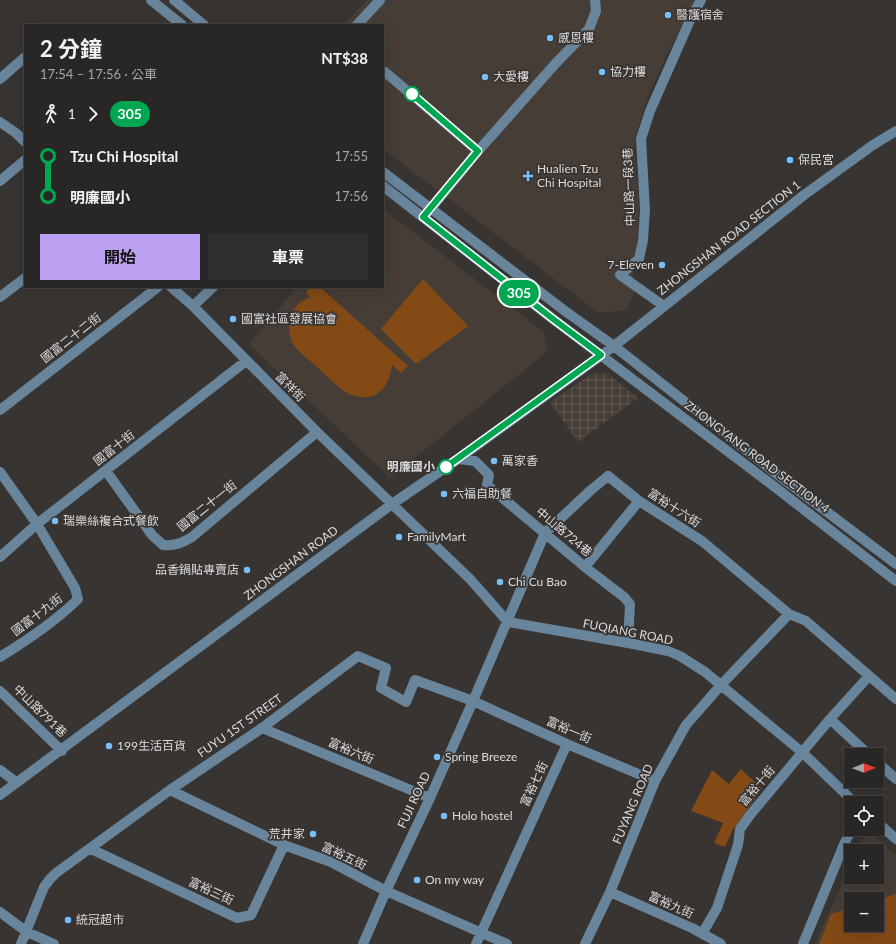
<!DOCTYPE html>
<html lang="zh-TW">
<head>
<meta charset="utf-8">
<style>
	body { margin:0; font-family:Lato,"Noto Sans TC",sans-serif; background:#312f2e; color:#f1f3f6; height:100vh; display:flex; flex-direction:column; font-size:15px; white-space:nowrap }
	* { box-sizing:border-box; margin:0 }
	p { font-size:13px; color:#a5a5a7 }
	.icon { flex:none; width:22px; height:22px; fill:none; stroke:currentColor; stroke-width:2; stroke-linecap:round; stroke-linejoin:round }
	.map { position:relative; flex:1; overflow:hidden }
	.panel { position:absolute; left:24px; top:24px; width:360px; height:264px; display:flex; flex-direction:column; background:#292726; border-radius:0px; box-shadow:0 4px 16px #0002,0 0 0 1px #454443 }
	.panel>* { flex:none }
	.badge { padding:0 8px; border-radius:13px; font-size:14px; line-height:26px }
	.needle { width:26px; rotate:89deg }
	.tools { position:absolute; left:844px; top:748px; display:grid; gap:8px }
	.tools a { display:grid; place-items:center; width:40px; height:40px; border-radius:0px; background:#292726; box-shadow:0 4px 16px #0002,0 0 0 1px #454443; font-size:20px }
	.map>.badge { position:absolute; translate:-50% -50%; box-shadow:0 0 0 2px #fff }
	.legs { display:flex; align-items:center; gap:6px; height:44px; padding:0 16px; font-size:13px }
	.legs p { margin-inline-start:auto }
	.overview { display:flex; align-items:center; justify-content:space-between; height:68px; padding:0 16px }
	h1 { font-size:22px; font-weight:700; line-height:30px }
	.cta { display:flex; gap:8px; margin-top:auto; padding:8px 16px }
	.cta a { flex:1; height:46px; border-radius:0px; background:#bca0f2; color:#111; font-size:16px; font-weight:700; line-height:46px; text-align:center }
	.cta a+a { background:#312f2e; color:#f1f3f6 }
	ul { padding:0 16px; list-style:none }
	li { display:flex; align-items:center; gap:14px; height:40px; font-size:15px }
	li i { display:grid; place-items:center; width:6px; height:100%; margin:0 5px; background:currentColor }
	li i::after { content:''; width:10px; height:10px; margin:-5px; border:3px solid; border-radius:50%; background:#292726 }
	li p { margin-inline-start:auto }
	li:first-child i { background:linear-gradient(#0000 50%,currentColor 0) }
	li:last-child i { background:linear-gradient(currentColor 50%,#0000 0) }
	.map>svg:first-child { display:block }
	.built { fill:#463d37; fill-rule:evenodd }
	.industrial { fill:url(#industrial-grid) }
	.green { fill:#834a16 }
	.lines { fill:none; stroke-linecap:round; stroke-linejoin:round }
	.minor { stroke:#69859c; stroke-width:10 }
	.line-1-casing { stroke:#fff; stroke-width:9 }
	.line-1 { stroke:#00a651; stroke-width:6 }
	.poi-dot { fill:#78bff7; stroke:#373432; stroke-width:1.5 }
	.stop-1-dot { fill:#fff; stroke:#00a651; stroke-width:2 }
	.labels { text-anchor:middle; stroke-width:3.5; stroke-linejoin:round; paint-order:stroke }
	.poi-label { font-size:12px; fill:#dddbda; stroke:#373432; text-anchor:start }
	.street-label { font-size:12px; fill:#dddbda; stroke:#373432 }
	.stop-label { font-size:12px; font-weight:bold; fill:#dddbda; stroke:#373432; text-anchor:end }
</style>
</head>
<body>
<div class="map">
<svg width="896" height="944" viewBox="0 0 896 944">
	<defs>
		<pattern id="industrial-grid" width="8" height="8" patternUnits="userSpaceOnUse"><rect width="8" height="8" fill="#463d37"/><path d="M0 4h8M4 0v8" fill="none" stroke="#605853"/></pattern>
	</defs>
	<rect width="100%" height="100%" fill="#373432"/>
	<path class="built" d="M367,0H696L667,54L645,104L634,144L639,204L638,232L633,269L636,289L626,310L599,313L383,149V25H344Z
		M383,209L544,332L547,352L390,478L249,344L297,287H383Z
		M867,829L896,855V944H815L851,863V877H877V851H857ZM851,899H877V925H851Z"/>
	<path class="industrial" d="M607,373L638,398L578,442L550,402L591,374Z"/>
	<path class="green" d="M423,279L468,326L416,364L381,329Z
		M310,287H320L408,366L401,373L392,365C389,385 379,402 356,396C353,395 350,395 347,393C339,389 325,374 317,367C311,361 297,351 293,344C284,327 291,302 311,297L306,293Z
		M741,769L762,789L732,831L725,847L714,843L723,823L691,811L712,770L729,784Z
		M896,894V944H819L831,914L851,908V925H877V900Z"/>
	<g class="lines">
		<path class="minor" d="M151,0L182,25
			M174,0L204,25
			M357,25L380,0
			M385,72L478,151
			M0,79L25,57
			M0,122L16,133L25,142
			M383,172L565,311L614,346L778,475L896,564
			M0,181L25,160
			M383,186L553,319L771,484L896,581
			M427,213L478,151L556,63L589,29L596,11L595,0
			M171,287L193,306L317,432L470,579L508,622L628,643L668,651L680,656L705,672L803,753L855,803
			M0,297L25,278
			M193,306L213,287
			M664,306L620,275L639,259L643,240L645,210L641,139L650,111L691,18L701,0
			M0,410L158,287
			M458,459L475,461L489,475L487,485L585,567L624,597L630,604L628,643
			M106,471L152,535L163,545C175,546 182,543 192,537L317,432
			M0,472L37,524L75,588L78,599C56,621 26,641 0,657
			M0,557L37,524L246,361
			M585,567L639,501
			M0,691L62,751
			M830,719L869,755
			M262,728L430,798
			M877,762L896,779
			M0,770L16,782
			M170,790L284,845L331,862L386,891L507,944
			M0,795L392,504L458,459L614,346L804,195L873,145L896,131
			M877,822L896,839
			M91,849L237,918L251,915L284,845
			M610,892L692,928L721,944
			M0,912L27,932L54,944
			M702,934L717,908L738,845L740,829L750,815L830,719L869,676
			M21,944L44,887L50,879L56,873L170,790L262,728L358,656L386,668L381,688L406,702L415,680L473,701L567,744L655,781
			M363,944L386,891L430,798L473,701L545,533L591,490L608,476L639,501L702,541L789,614L806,621L896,699
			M476,944L567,744
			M585,944L610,892L655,781L686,725L721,685L789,614
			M803,944L845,842L852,829"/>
	</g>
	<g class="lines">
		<defs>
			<path id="line-1" d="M412,94L478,151L423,217L553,319L601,355L446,467"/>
		</defs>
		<use href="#line-1" class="line-1-casing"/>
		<use href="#line-1" class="line-1"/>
	</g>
	<g class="poi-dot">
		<circle cx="668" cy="15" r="4"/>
		<circle cx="550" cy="38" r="4"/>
		<circle cx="602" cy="72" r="4"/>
		<circle cx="485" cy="77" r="4"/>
		<circle cx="790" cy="160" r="4"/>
		<path d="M526 170h4v4h4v4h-4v4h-4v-4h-4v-4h4z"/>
		<circle cx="662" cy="265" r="4"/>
		<circle cx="233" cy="319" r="4"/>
		<circle cx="494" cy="461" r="4"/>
		<circle cx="444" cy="494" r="4"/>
		<circle cx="55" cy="521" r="4"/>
		<circle cx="399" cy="537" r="4"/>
		<circle cx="247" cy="570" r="4"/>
		<circle cx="500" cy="582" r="4"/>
		<circle cx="109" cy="746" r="4"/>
		<circle cx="437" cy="757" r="4"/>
		<circle cx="444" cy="816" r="4"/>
		<circle cx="313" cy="834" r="4"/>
		<circle cx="417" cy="880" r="4"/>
		<circle cx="68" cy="920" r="4"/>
	</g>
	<g class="stop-1-dot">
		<circle cx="412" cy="94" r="7"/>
		<circle cx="446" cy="467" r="7"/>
	</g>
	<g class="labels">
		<g class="poi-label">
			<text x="676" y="19">醫護宿舍</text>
			<text x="558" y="42">感恩樓</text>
			<text x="610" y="76">協力樓</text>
			<text x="493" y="81">大愛樓</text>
			<text x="798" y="164">保民宮</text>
			<text x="537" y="173">Hualien Tzu<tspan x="537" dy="14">Chi Hospital</tspan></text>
			<text x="654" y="269" text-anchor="end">7-Eleven</text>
			<text x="241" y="323">國富社區發展協會</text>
			<text x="502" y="465">萬家香</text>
			<text x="452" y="498">六福自助餐</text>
			<text x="63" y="525">瑞樂絲複合式餐飲</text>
			<text x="407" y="541">FamilyMart</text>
			<text x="239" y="574" text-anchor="end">品香鍋貼專賣店</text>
			<text x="508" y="586">Chi Cu Bao</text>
			<text x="117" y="750">199生活百貨</text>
			<text x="445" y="761">Spring Breeze</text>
			<text x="452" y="820">Holo hostel</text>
			<text x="305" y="838" text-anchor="end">荒井家</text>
			<text x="425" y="884">On my way</text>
			<text x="76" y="924">統冠超市</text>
		</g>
		<g class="street-label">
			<text transform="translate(629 187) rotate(-92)" y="4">中山路一段3巷</text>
			<text transform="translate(729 238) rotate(-38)" y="4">ZHONGSHAN ROAD SECTION 1</text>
			<text transform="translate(71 338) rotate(-38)" y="4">國富二十二街</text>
			<text transform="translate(290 387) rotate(45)" y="4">富祥街</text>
			<text transform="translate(114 448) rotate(-38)" y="4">國富十街</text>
			<text transform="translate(757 457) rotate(37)" y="4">ZHONGYANG ROAD SECTION 4</text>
			<text transform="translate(207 506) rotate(-39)" y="4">國富二十一街</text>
			<text transform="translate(674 508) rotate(33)" y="4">富裕十六街</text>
			<text transform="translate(564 532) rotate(40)" y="4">中山路724巷</text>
			<text transform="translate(291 563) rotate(-37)" y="4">ZHONGSHAN ROAD</text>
			<text transform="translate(37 615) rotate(-37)" y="4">國富十九街</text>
			<text transform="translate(628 632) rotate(11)" y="4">FUQIANG ROAD</text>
			<text transform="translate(40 711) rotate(44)" y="4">中山路791巷</text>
			<text transform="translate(240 726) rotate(-35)" y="4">FUYU 1ST STREET</text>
			<text transform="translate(569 730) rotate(24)" y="4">富裕一街</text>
			<text transform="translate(351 751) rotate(23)" y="4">富裕六街</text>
			<text transform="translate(534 784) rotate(-65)" y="4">富裕七街</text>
			<text transform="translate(757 786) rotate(-50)" y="4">富裕十街</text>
			<text transform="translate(414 800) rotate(-65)" y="4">FUJI ROAD</text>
			<text transform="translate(633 804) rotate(-67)" y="4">FUYANG ROAD</text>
			<text transform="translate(344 856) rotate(25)" y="4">富裕五街</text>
			<text transform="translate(211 891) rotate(25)" y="4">富裕三街</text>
			<text transform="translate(671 905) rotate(24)" y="4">富裕九街</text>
		</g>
		<g class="stop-label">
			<text x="435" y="471">明廉國小</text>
		</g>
	</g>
</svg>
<div class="tools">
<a><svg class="needle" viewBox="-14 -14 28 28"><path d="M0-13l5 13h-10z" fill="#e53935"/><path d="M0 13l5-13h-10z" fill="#a5a5a7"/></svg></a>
<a><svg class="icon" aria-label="locate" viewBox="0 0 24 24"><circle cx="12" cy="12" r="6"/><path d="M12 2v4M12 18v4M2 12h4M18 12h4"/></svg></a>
<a>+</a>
<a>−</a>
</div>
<b class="badge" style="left:519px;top:293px;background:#00a651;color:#fff">305</b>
<section class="panel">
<div class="overview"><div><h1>2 分鐘</h1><p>17:54 – 17:56 · 公車</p></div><b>NT$38</b></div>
<div class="legs"><svg class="icon" aria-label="walk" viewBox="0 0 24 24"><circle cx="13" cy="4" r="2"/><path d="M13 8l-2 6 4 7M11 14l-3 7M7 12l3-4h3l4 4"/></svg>1<svg class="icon" aria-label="forward" viewBox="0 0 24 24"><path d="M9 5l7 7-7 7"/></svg><b class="badge" style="background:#00a651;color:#fff">305</b></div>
<ul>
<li><i style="color:#00a651"></i><b>Tzu Chi Hospital</b><p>17:55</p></li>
<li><i style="color:#00a651"></i><b>明廉國小</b><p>17:56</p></li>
</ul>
<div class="cta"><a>開始</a><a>車票</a></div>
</section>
</div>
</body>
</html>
